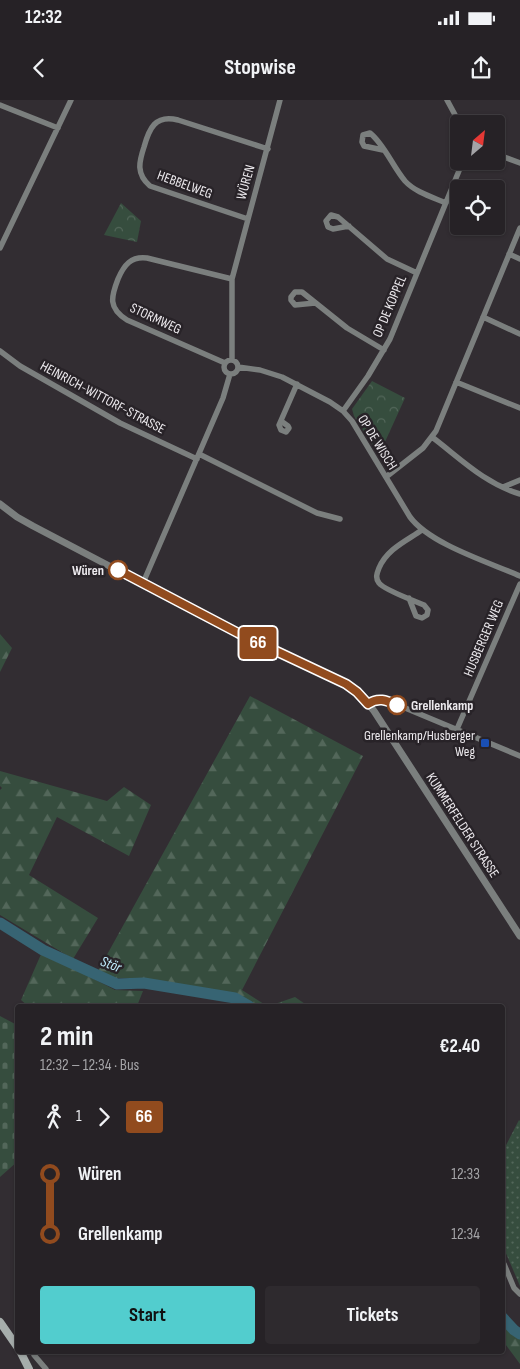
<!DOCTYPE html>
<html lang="en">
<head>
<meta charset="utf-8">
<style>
	body { margin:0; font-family:"Sofia Sans Condensed",sans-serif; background:#2e2a2e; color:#f1f3f6; height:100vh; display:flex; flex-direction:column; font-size:19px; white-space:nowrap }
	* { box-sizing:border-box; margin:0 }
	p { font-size:16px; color:#a4a4a7 }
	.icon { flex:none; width:28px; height:28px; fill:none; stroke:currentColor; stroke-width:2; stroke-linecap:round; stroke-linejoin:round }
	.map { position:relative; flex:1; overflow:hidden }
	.details { position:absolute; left:15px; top:904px; width:490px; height:350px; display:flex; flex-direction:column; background:#262226; border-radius:5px; box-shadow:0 1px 4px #0004,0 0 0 1px #423f43 }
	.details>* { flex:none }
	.badge { padding:0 10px; border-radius:4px; font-size:18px; line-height:32px }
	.needle { width:32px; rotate:28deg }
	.controls { position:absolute; left:450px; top:15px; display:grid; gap:10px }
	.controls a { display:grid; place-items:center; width:55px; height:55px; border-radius:5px; background:#262226; box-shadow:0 1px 4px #0004,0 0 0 1px #423f43; font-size:25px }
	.map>.badge { position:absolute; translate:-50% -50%; box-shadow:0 0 0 2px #fff }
	.legs { display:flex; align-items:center; gap:8px; height:55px; padding:0 25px; font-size:16px }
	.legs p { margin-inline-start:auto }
	.headline { display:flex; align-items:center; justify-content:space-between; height:85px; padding:0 25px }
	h1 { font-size:28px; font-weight:700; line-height:38px }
	.primary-button { display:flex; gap:10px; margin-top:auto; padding:10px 25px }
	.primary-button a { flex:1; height:58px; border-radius:5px; background:#52cdce; color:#111; font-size:20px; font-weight:700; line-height:58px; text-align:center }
	.primary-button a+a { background:#2e2a2e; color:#f1f3f6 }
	ul { padding:0 25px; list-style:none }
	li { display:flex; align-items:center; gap:18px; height:60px; font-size:19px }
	li i { display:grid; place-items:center; width:8px; height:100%; margin:0 6px; background:currentColor }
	li i::after { content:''; width:12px; height:12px; margin:-6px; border:4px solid; border-radius:50%; background:#262226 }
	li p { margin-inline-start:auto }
	li:first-child i { background:linear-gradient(#0000 50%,currentColor 0) }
	li:last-child i { background:linear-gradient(currentColor 50%,#0000 0) }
	.status { display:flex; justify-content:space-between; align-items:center; height:35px; padding:0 25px; background:#262226; direction:ltr }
	.status svg { height:14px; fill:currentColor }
	header { display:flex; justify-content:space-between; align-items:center; height:65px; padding:0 25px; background:#262226; font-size:22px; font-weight:700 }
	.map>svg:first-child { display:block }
	.grass { fill:url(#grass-dots) }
	.forest { fill:url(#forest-firs) }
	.cemetery { fill:url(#cemetery-stones) }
	.park { fill:url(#park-crowns) }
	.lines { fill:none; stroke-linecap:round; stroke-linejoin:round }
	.river { stroke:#376473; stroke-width:11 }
	.minor { stroke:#7b7f7e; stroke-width:5.5 }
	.tertiary { stroke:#7b7f7e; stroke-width:7 }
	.secondary { stroke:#a6adab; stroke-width:8 }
	.line-1-casing { stroke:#fff; stroke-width:11 }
	.line-1 { stroke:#914b1e; stroke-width:8 }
	.stop-1-dot { fill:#fff; stroke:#914b1e; stroke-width:2.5 }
	.transit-dot { fill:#1a4fb4; stroke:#282328; stroke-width:2 }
	.labels { text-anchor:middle; stroke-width:5; stroke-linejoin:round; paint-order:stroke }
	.street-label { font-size:14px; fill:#edeaee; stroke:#282328 }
	.stop-label { font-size:14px; font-weight:bold; fill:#edeaee; stroke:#282328; text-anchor:end }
	.poi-label { font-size:14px; fill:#edeaee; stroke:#282328; text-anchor:end }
	.water-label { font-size:15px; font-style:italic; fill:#c0edfd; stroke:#282328 }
</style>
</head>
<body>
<div class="status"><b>12:32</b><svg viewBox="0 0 49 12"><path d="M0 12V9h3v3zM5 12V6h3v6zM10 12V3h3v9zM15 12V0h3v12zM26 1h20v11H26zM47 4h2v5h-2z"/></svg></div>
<header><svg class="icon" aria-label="back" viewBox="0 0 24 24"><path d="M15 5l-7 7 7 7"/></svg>Stopwise<svg class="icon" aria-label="share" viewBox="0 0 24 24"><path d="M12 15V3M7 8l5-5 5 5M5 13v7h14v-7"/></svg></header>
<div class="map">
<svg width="520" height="1269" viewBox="0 0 520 1269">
	<defs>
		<pattern id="grass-dots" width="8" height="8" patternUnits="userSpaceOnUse" patternTransform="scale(1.25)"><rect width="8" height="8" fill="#364d3e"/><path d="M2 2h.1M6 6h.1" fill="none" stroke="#53675a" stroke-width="1.8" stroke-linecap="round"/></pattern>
		<pattern id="forest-firs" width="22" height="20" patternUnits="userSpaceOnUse" patternTransform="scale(1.25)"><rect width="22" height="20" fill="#364d3e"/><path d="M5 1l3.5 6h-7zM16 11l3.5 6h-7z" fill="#53675a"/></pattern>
		<pattern id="cemetery-stones" width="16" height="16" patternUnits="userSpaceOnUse" patternTransform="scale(1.25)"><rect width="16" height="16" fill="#364d3e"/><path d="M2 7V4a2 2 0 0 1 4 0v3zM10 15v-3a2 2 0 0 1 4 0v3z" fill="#53675a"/></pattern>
		<pattern id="park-crowns" width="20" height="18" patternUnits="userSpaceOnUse" patternTransform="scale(1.25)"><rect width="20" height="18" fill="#364d3e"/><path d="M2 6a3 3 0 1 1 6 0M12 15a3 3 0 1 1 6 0" fill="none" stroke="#53675a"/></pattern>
	</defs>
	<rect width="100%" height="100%" fill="#322d32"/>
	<path class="grass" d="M519,1020L520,1021V1186L502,1144L503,1051Z"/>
	<path class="forest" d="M0,534L12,548L0,572Z
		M250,596L363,656L242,890L267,906H256L238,896L142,878H113L98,871Z
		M0,671L107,701L124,687L151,705L129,756L57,717L29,775L98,818L73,859L0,815V690L2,688L0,686Z
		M42,852L115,890L143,891L137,906H28L21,900Z
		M295,897L308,906H269Z
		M502,1217L514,1230L520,1234V1264L503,1241Z"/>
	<path class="cemetery" d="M0,916L17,925L18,1061L0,1077Z"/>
	<path class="park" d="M121,103L141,121L137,142L104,135Z
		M372,281L405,298L379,355L354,316L352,309Z"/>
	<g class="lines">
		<path class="river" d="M0,823L43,850L117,884L144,883L235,898L249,906
			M502,1217L514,1230L520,1234"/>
		<path class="minor" d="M447,0L460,24
			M0,5L58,28
			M383,50L364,46L362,42L363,35L370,33C384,44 393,67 405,81C415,92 432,97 446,103
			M496,54L520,63
			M248,119L150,86C136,74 139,62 144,47C149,29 155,14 178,20L268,49
			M349,126L333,129L328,127L326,121L331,115L338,117L387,159L417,173
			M0,148L71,0
			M509,154L520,159
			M315,203L295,205L291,200V197L295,192H302L347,228L384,250
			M483,217L520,234
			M0,251L20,266L120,323L197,359
			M224 267a7 7 0 1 1 14 0a7 7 0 1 1-14 0Z
			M232,260V179L280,0
			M225,263L127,220C108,208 111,197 118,179C124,165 131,156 147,158L232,179
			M238,267L260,270L282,277L330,302L343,311L352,321L410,417C430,444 488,462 520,476
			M456,282L520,308
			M343,311L368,276L390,239L463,61
			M281,321L288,326L289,328L286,332L281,330L279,325L297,284
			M432,337C461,359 484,383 520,394
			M199,354L317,413L340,419
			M386,377L423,348L436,331L520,128
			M503,387L520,380
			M143,483L223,298L230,274
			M409,498L416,516L422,518L427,515L428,510L424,505C415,501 384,490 379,483C375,478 377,473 379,468C387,449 406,441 422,430
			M368,604L376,600H386L520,656
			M457,629L520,484
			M504,1164L514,1188L520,1194
			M33,1251L34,1255L46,1269"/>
		<path class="tertiary" d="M0,404L17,417L33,426L237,533L346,584L363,598L374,611L520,836"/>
		<path class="secondary" d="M0,1222L18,1248
			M20,1251L29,1269"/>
	</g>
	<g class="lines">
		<defs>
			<path id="line-1" d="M118,470L238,533L346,584L357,592L368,604C378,597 386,600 397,605"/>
		</defs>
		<use href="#line-1" class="line-1-casing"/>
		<use href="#line-1" class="line-1"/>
	</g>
	<g class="stop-1-dot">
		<circle cx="118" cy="470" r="9"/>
		<circle cx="397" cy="605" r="9"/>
	</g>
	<rect class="transit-dot" x="480" y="638" width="10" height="10" rx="2.5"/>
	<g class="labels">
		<g class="street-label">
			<text transform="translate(245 82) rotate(-74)" y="5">WÜREN</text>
			<text transform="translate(185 84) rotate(20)" y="5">HEBBELWEG</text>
			<text transform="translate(389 206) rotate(-67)" y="5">OP DE KOPPEL</text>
			<text transform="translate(156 218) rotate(25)" y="5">STORMWEG</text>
			<text transform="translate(103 297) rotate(28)" y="5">HEINRICH-WITTORF-STRASSE</text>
			<text transform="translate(378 342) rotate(58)" y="5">OP DE WISCH</text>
			<text transform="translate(483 538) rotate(-67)" y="5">HUSBERGER WEG</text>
			<text transform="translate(463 725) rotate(57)" y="5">KUMMERFELDER STRASSE</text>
		</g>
		<g class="stop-label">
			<text x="104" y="475">Würen</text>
			<text x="411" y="610" text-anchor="start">Grellenkamp</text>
		</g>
		<g class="poi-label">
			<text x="475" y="640">Grellenkamp/Husberger<tspan x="475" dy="16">Weg</tspan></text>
		</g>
		<g class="water-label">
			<text transform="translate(111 864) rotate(21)" y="5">Stör</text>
		</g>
	</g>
</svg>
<div class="controls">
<a><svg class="needle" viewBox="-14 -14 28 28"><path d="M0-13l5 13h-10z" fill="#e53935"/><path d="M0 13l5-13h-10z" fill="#a4a4a7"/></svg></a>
<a><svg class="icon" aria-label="locate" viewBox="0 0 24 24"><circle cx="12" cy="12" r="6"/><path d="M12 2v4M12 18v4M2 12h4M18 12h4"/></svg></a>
</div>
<b class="badge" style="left:258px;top:543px;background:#914b1e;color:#fff">66</b>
<section class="details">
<div class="headline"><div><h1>2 min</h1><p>12:32 – 12:34 · Bus</p></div><b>€2.40</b></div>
<div class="legs"><svg class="icon" aria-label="walk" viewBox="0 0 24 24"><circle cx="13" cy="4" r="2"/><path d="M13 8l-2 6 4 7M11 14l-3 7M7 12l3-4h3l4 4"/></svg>1<svg class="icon" aria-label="forward" viewBox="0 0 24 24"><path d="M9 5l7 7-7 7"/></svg><b class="badge" style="background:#914b1e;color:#fff">66</b></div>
<ul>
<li><i style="color:#914b1e"></i><b>Würen</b><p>12:33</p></li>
<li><i style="color:#914b1e"></i><b>Grellenkamp</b><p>12:34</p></li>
</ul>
<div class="primary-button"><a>Start</a><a>Tickets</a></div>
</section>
</div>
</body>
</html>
